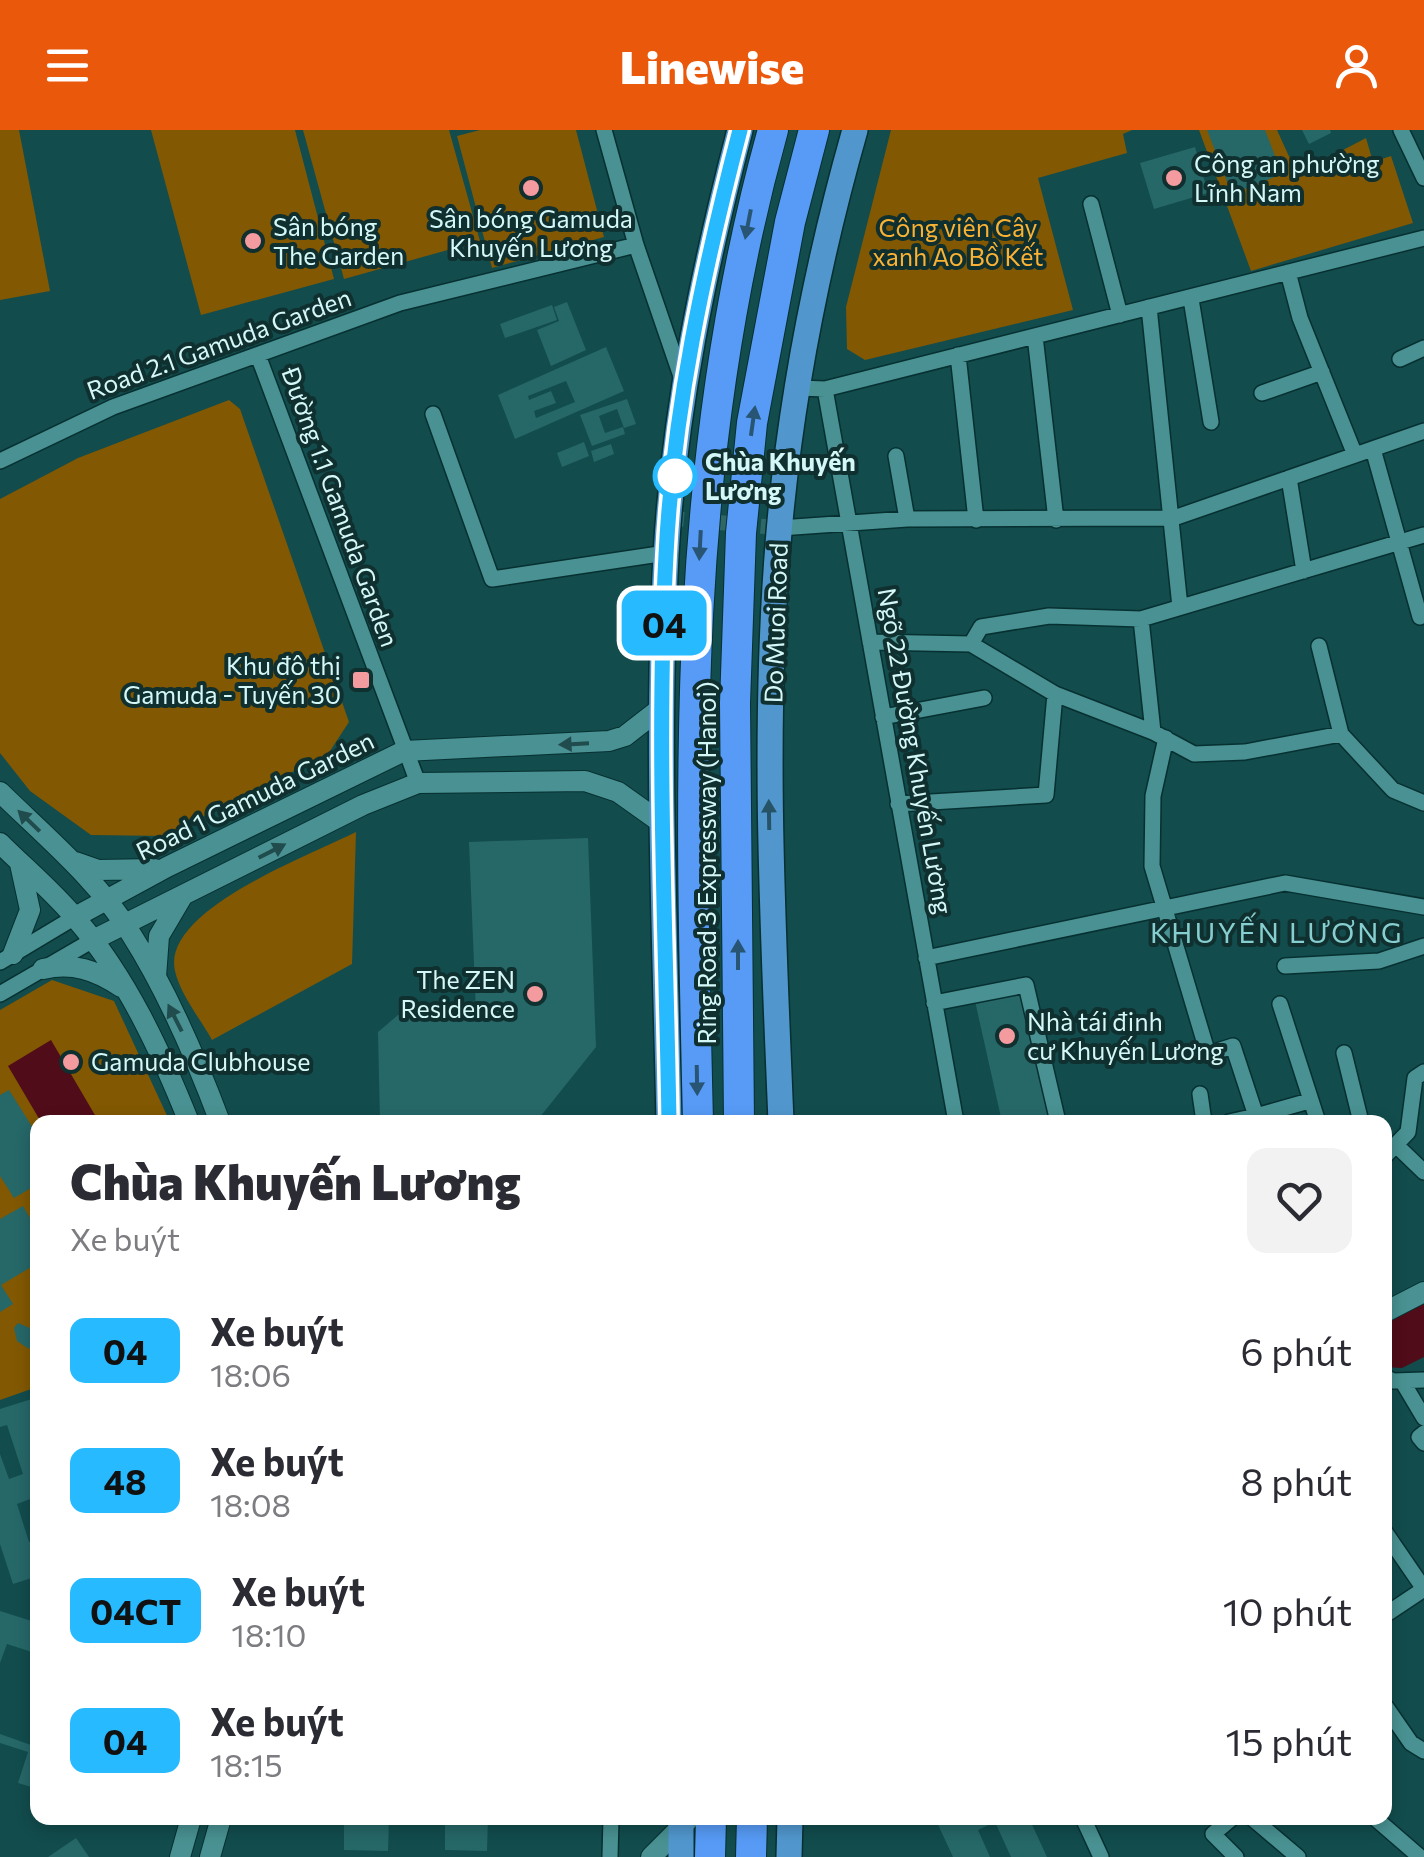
<!DOCTYPE html>
<html lang="vi">
<head>
<meta charset="utf-8">
<style>
	body { margin:0; font-family:Commissioner,sans-serif; background:#f2f2f3; color:#2b2b33; height:100vh; display:flex; flex-direction:column; font-size:38px; white-space:nowrap }
	* { box-sizing:border-box; margin:0 }
	p { font-size:32px; color:#7c7c81 }
	.icon { flex:none; width:55px; height:55px; fill:none; stroke:currentColor; stroke-width:2; stroke-linecap:round; stroke-linejoin:round }
	.map { position:relative; flex:1; overflow:hidden }
	.drawer { position:absolute; left:30px; top:985px; width:1362px; height:710px; display:flex; flex-direction:column; background:#fff; border-radius:20px; box-shadow:0 5px 15px #0003 }
	.drawer>* { flex:none }
	.badge { padding:0 20px; border-radius:15px; font-size:35px; line-height:65px }
	.map>.badge { position:absolute; translate:-50% -50%; box-shadow:0 0 0 5px #fff }
	.round { display:grid; place-items:center; flex:none; width:105px; height:105px; border-radius:20px; background:#f2f2f3 }
	.headline { display:flex; align-items:center; justify-content:space-between; height:170px; padding:0 40px }
	h1 { font-size:48px; font-weight:800; line-height:75px }
	ul { padding:0; list-style:none }
	li { display:flex; align-items:center; gap:30px; height:130px; padding:0 40px }
	li div { flex:1 }
	li b { display:block; font-size:38px }
	li em { font-style:normal }
	li .badge { min-width:110px; font-weight:700; text-align:center }
	header { display:flex; justify-content:space-between; align-items:center; height:130px; padding:0 40px; background:#ea580c; color:#fff; font-size:45px; font-weight:800 }
	.map>svg:first-child { display:block }
	.green { fill:#825802 }
	.water { fill:#500c18 }
	.building { fill:#266768; fill-rule:evenodd }
	.lines { fill:none; stroke-linecap:round; stroke-linejoin:round }
	.minor-tunnel { stroke:#2f6666; stroke-width:15; stroke-dasharray:15 8; stroke-linecap:butt }
	.minor-casing { stroke:#073031; stroke-width:18 }
	.tertiary-casing { stroke:#073031; stroke-width:22 }
	.primary-casing { stroke:#073031; stroke-width:28 }
	.motorway-casing { stroke:#073031; stroke-width:32 }
	.minor { stroke:#499192; stroke-width:15 }
	.tertiary { stroke:#499192; stroke-width:20 }
	.primary { stroke:#5197ce; stroke-width:25 }
	.motorway { stroke:#579bf6; stroke-width:30 }
	.oneway { fill:#295575 }
	.oneway2 { fill:#214c4d }
	.oneway3 { fill:#275367 }
	.line-casing { stroke:#fff; stroke-width:22 }
	.line { stroke:#27baff; stroke-width:15 }
	.poi-dot { fill:#f49b9f; stroke:#102f2f; stroke-width:4 }
	.stop-dot { fill:#fff; stroke:#27baff; stroke-width:5 }
	.labels { text-anchor:middle; stroke-width:8; stroke-linejoin:round; paint-order:stroke }
	.poi-label { font-size:25px; fill:#d4f7f7; stroke:#102f2f; text-anchor:start }
	.park-label { font-size:25px; fill:#f9b234; stroke:#102f2f }
	.street-label { font-size:25px; fill:#d4f7f7; stroke:#102f2f }
	.stop-label { font-size:25px; font-weight:bold; fill:#d4f7f7; stroke:#102f2f; text-anchor:start }
	.neighbourhood-label { font-size:28px; letter-spacing:2.5px; fill:#86cecf; stroke:#102f2f }
</style>
</head>
<body>
<header><svg class="icon" aria-label="menu" viewBox="0 0 24 24"><path d="M4 6h16M4 12h16M4 18h16"/></svg>Linewise<svg class="icon" aria-label="person" viewBox="0 0 24 24"><circle cx="12" cy="8" r="4"/><path d="M4 21q1-7 8-7t8 7"/></svg></header>
<div class="map">
<svg width="1424" height="1727" viewBox="0 0 1424 1727">
	<rect width="100%" height="100%" fill="#124c4d"/>
	<path class="green" d="M0,0H19L50,161L0,170Z
		M151,0H295L334,149L201,185Z
		M303,0H449L480,111L344,149Z
		M480,0H576L604,107L492,138L457,6Z
		M891,0H1132L1123,4L1127,23L1038,48L1073,180L865,230L847,219L846,177Z
		M1199,0H1277L1297,44L1366,8L1373,32L1391,26L1413,93L1251,141Z
		M229,270L240,279L349,592L328,624L164,706L91,705L30,661L0,623V369L78,328Z
		M356,702L352,834L212,910C201,890 180,864 175,841C161,780 311,725 356,702Z
		M52,850L114,871L170,992H38L37,1257L0,1270V880Z"/>
	<path class="water" d="M51,910L99,992H41L8,936Z
		M1424,1166V1227L1402,1238L1385,1237V1185Z"/>
	<path class="building" d="M1207,0H1265L1282,44L1232,64Z
		M1302,0H1330L1331,3L1309,14Z
		M1195,17L1208,63L1154,79L1140,33Z
		M567,172L586,220L551,236L537,200L559,191L554,177Z
		M552,175L557,190L505,208L500,194Z
		M606,217L624,261L515,309L498,265ZM566,251L575,272L536,288L534,281L556,273L551,261L529,270L528,266Z
		M627,269L636,294L624,298L617,279L599,286L605,303L623,297L625,304L592,316L580,285Z
		M584,312L589,326L562,337L557,323Z
		M611,314L614,324L594,332L591,321Z
		M588,708L596,917L536,992H380L378,902L398,885L476,883L469,712Z
		M1022,860L1051,992H1002L975,871Z
		M9,960L38,1006V1054L14,1068L0,1046V965Z
		M23,1076L38,1102V1133L1,1155L13,1174L0,1182V1089Z
		M18,1193L30,1198L33,1212L29,1219L17,1211L14,1198Z
		M38,1267V1297L34,1298L38,1390L30,1369L17,1374L29,1412L38,1409V1446L13,1454L0,1414V1324L9,1349L23,1344L7,1295L0,1297V1279Z
		M0,1481L38,1493V1524L7,1514L0,1533Z
		M38,1598V1659L18,1653L28,1622L0,1613V1604L31,1615Z
		M344,1688H389L388,1721L344,1720Z
		M445,1688H488L487,1721L445,1720Z
		M935,1688H1029L1047,1727H1011L995,1692L978,1700L990,1727H953Z
		M76,1708L89,1727H48Z"/>
	<g class="lines">
		<path class="minor-tunnel" d="M669,388L780,398"/>
		<defs>
			<path id="minor" d="M604,0L636,115L682,249
				M1401,0L1424,48
				M1091,74L1120,185
				M1288,142L1300,188L1355,325
				M1191,169L1211,292
				M1149,177L1180,477
				M1035,206L1056,390
				M958,225L976,390
				M259,228L418,653
				M1400,229L1424,218
				M799,258L825,259L1424,108
				M825,259L956,992
				M1262,263L1322,242
				M433,284L492,449L666,423
				M1373,319L1420,487
				M896,326L907,389
				M0,331L113,277L400,173L636,115
				M1289,348L1304,441
				M780,398L907,389L1174,388L1424,301
				M1141,489L1153,602
				M870,512L971,514L1055,564L1153,602L1194,624L1245,622L1341,604L1393,660L1424,673
				M971,514L981,497L1049,486L1141,489L1424,405
				M1319,516L1341,604
				M883,587L984,568
				M1166,608L1153,666L1152,736L1208,924L1233,916L1256,986L1309,971
				M898,674L1046,665L1055,564
				M926,828L1285,753L1424,777
				M0,832L75,787
				M1285,836L1379,831L1424,816
				M0,864L93,810
				M934,873L1026,855L1058,992
				M1280,874L1318,992
				M1344,923L1361,992
				M1200,964L1204,992
				M1229,992L1256,986
				M1396,1015L1424,1042
				M1385,1026L1408,1002L1415,948L1424,942
				M1385,1247L1393,1251L1424,1250
				M1402,1251L1424,1288
				M1424,1303L1419,1307L1424,1313
				M1385,1402L1424,1459
				M1385,1485L1424,1459
				M1386,1577L1411,1613L1424,1621
				M1083,1688L1101,1727
				M1232,1688L1213,1704L1236,1727
				M1252,1688L1298,1727
				M1375,1688L1420,1727
				M610,1727L611,1688"/>
			<path id="tertiary" d="M0,662C45,706 98,750 131,804C168,862 196,928 220,992
				M0,713C25,738 54,762 77,790C127,848 161,922 189,992
				M75,732L98,740L155,739
				M75,787L167,737L404,621L609,611L625,606L661,578
				M93,810L363,675L418,653L585,651L618,662L663,694
				M13,824L30,780L20,734
				M43,839C72,832 96,840 121,857
				M156,847L159,806L182,767
				M1385,1182L1424,1162
				M180,1727L191,1688
				M210,1727L221,1688
				M651,1727L688,1690"/>
			<path id="primary" d="M669,992C665,803 656,614 666,425C674,281 704,138 740,0
				M781,992C773,796 762,598 779,402C791,267 818,130 855,0
				M681,1727V1688
				M789,1727L790,1688"/>
			<path id="motorway" d="M698,992C690,651 680,333 773,0
				M739,992L735,573L741,403L752,293L790,92L814,0
				M710,1727L711,1688
				M751,1727L752,1688"/>
		</defs>
		<use href="#minor" class="minor-casing"/>
		<use href="#tertiary" class="tertiary-casing"/>
		<use href="#primary" class="primary-casing"/>
		<use href="#motorway" class="motorway-casing"/>
		<use href="#minor" class="minor"/>
		<use href="#tertiary" class="tertiary"/>
		<use href="#primary" class="primary"/>
		<use href="#motorway" class="motorway"/>
	</g>
	<defs><path id="oneway-solid" d="M-6-.8H1V-3.2L6.5 0L1 3.2V.8H-6Z" transform="scale(2.5)"/></defs>
	<g class="oneway">
		<use href="#oneway-solid" transform="translate(748 94) rotate(101)"/>
		<use href="#oneway-solid" transform="translate(753 291) rotate(-82)"/>
		<use href="#oneway-solid" transform="translate(700 415) rotate(93)"/>
		<use href="#oneway-solid" transform="translate(738 825) rotate(-90)"/>
		<use href="#oneway-solid" transform="translate(697 950) rotate(89)"/>
	</g>
	<g class="oneway2">
		<use href="#oneway-solid" transform="translate(574 614) rotate(177)"/>
		<use href="#oneway-solid" transform="translate(29 691) rotate(-136)"/>
		<use href="#oneway-solid" transform="translate(272 721) rotate(-27)"/>
		<use href="#oneway-solid" transform="translate(175 888) rotate(-117)"/>
	</g>
	<use class="oneway3" href="#oneway-solid" transform="translate(769 685) rotate(-91)"/>
	<g class="lines">
		<defs>
			<path id="line" d="M669,992C666,803 656,614 666,425C673,282 704,138 740,0"/>
		</defs>
		<use href="#line" class="line-casing"/>
		<use href="#line" class="line"/>
	</g>
	<g class="poi-dot">
		<circle cx="1174" cy="48" r="10"/>
		<circle cx="531" cy="58" r="10"/>
		<circle cx="253" cy="111" r="10"/>
		<rect x="351" y="540" width="20" height="20" rx="5"/>
		<circle cx="535" cy="864" r="10"/>
		<circle cx="1007" cy="906" r="10"/>
		<circle cx="71" cy="932" r="10"/>
	</g>
	<circle class="stop-dot" cx="675" cy="346" r="20"/>
	<g class="labels">
		<g class="poi-label">
			<text x="1194" y="43">Công an phường<tspan x="1194" dy="29">Lĩnh Nam</tspan></text>
			<text x="531" y="98" text-anchor="middle">Sân bóng Gamuda<tspan x="531" dy="29">Khuyến Lương</tspan></text>
			<text x="273" y="106">Sân bóng<tspan x="273" dy="29">The Garden</tspan></text>
			<text x="341" y="545" text-anchor="end">Khu đô thị<tspan x="341" dy="29">Gamuda - Tuyến 30</tspan></text>
			<text x="515" y="859" text-anchor="end">The ZEN<tspan x="515" dy="29">Residence</tspan></text>
			<text x="1027" y="901">Nhà tái định<tspan x="1027" dy="29">cư Khuyến Lương</tspan></text>
			<text x="91" y="941">Gamuda Clubhouse</text>
		</g>
		<g class="park-label">
			<text x="958" y="107">Công viên Cây<tspan x="958" dy="29">xanh Ao Bồ Kết</tspan></text>
		</g>
		<g class="street-label">
			<text transform="translate(219 214) rotate(-20)" y="9">Road 2.1 Gamuda Garden</text>
			<text transform="translate(340 377) rotate(70)" y="9">Đường 1.1 Gamuda Garden</text>
			<text transform="translate(776 493) rotate(-88)" y="9">Do Muoi Road</text>
			<text transform="translate(915 621) rotate(80)" y="9">Ngõ 22 Đường Khuyến Lương</text>
			<text transform="translate(255 666) rotate(-26)" y="9">Road 1 Gamuda Garden</text>
			<text transform="translate(707 733) rotate(-90)" y="9">Ring Road 3 Expressway (Hanoi)</text>
		</g>
		<g class="stop-label">
			<text x="705" y="341">Chùa Khuyến<tspan x="705" dy="29">Lương</tspan></text>
		</g>
		<g class="neighbourhood-label">
			<text x="1277" y="813">KHUYẾN LƯƠNG</text>
		</g>
	</g>
</svg>
<b class="badge" style="left:664px;top:493px;background:#27baff;color:#111">04</b>
<section class="drawer">
<div class="headline"><div><h1>Chùa Khuyến Lương</h1><p>Xe buýt</p></div><a class="round"><svg class="icon" aria-label="heart" viewBox="0 0 24 24"><path d="M12 20l-8-8c-3-5 5-10 8-4 3-6 11-1 8 4z"/></svg></a></div>
<ul>
<li><span class="badge" style="background:#27baff;color:#111">04</span><div><b>Xe buýt</b><p>18:06</p></div><em>6 phút</em></li>
<li><span class="badge" style="background:#27baff;color:#111">48</span><div><b>Xe buýt</b><p>18:08</p></div><em>8 phút</em></li>
<li><span class="badge" style="background:#27baff;color:#111">04CT</span><div><b>Xe buýt</b><p>18:10</p></div><em>10 phút</em></li>
<li><span class="badge" style="background:#27baff;color:#111">04</span><div><b>Xe buýt</b><p>18:15</p></div><em>15 phút</em></li>
</ul>
</section>
</div>
</body>
</html>
